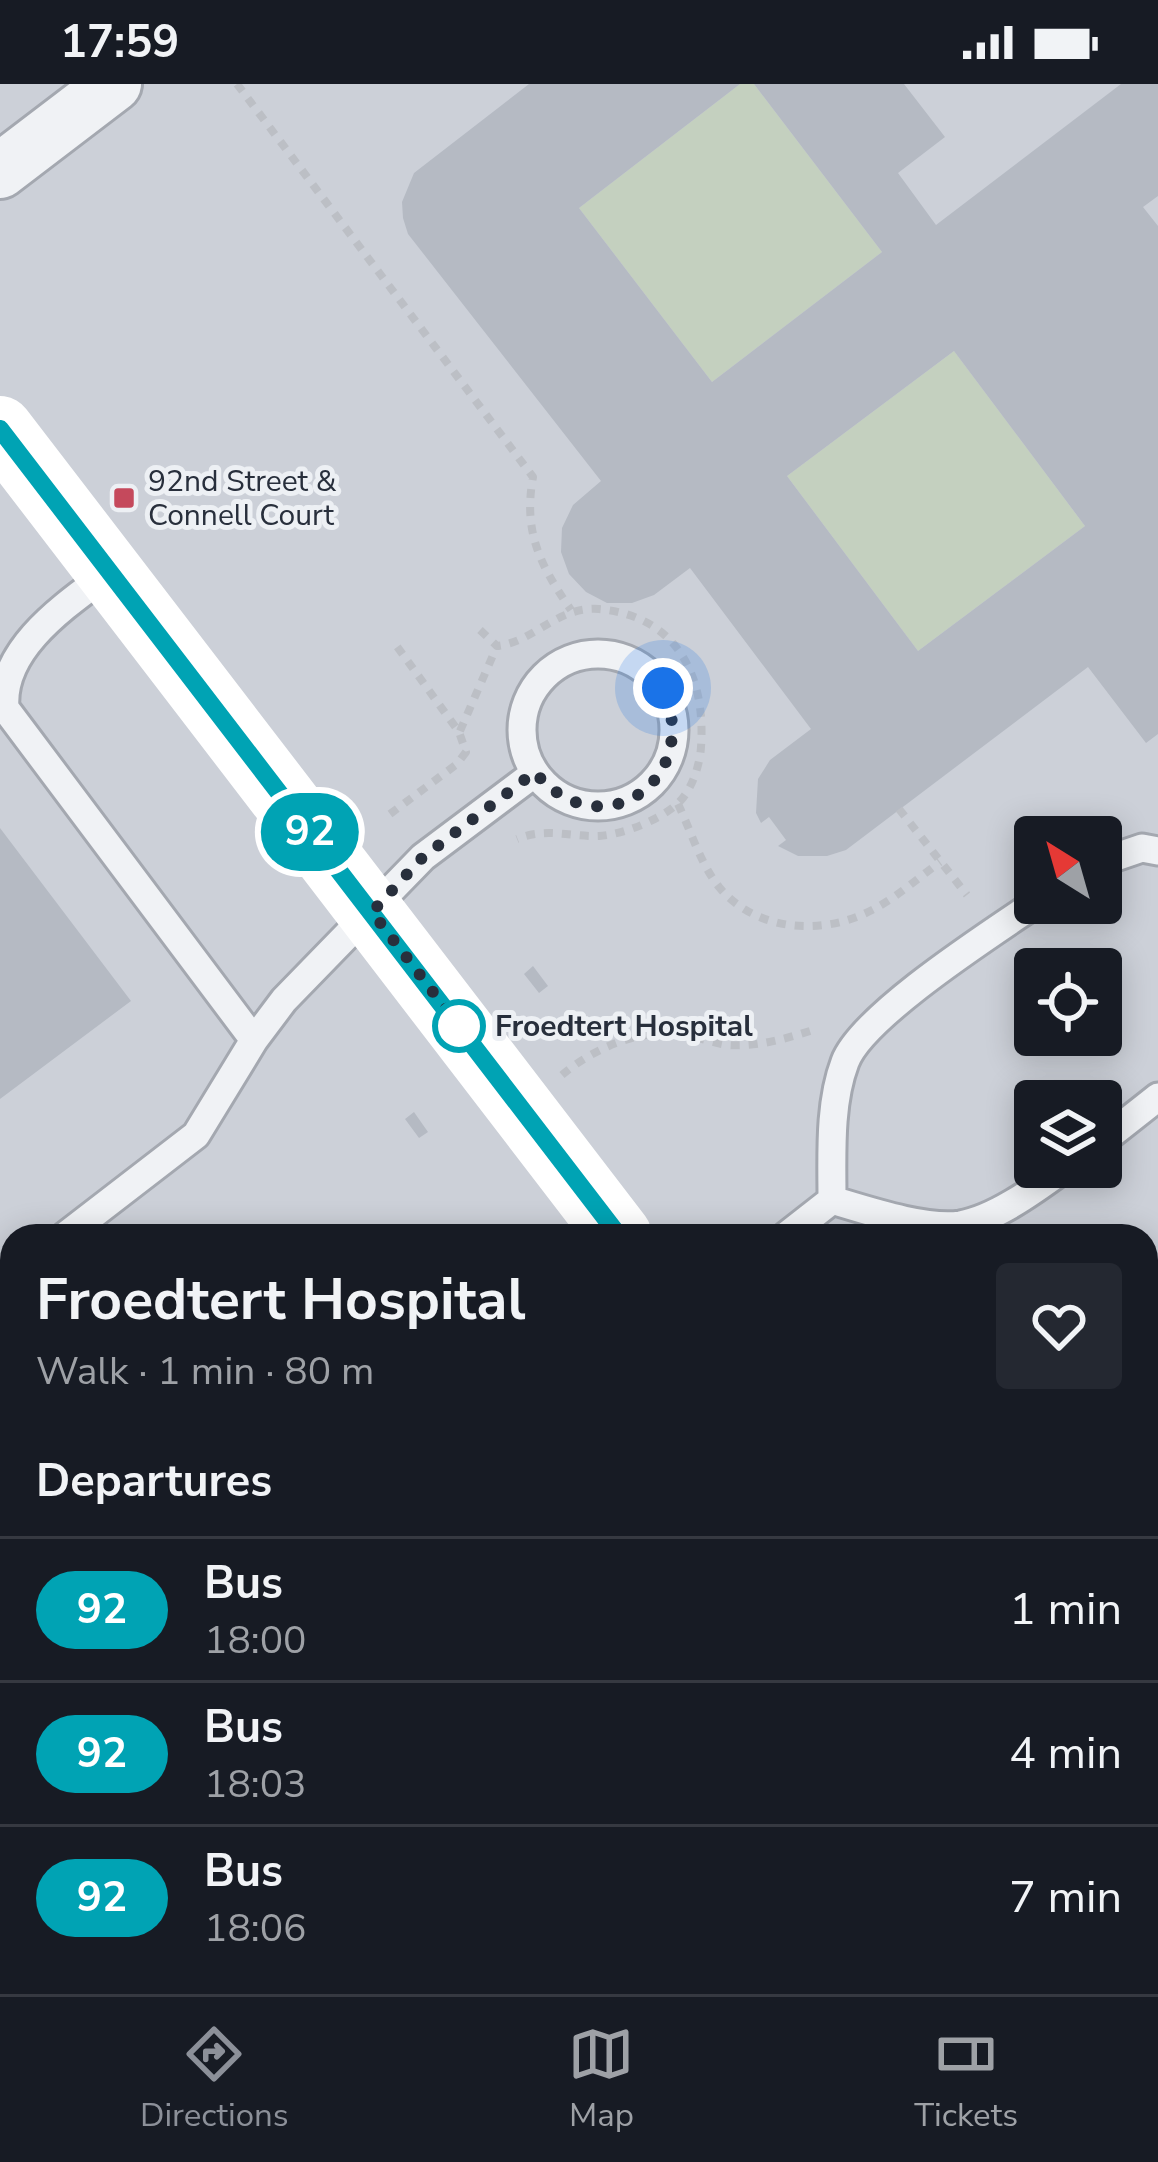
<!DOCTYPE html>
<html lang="en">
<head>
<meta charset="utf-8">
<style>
	body { margin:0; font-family:"Nunito Sans",sans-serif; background:#242831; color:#f1f3f6; height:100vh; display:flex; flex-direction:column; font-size:45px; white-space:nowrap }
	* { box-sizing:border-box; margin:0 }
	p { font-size:39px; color:#9ea1a6 }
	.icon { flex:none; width:66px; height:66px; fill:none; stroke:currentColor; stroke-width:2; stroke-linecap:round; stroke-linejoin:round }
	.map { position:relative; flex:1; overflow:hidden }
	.panel { position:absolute; left:0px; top:1140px; width:1158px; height:771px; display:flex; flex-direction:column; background:#171b24; border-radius:36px 36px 0 0; box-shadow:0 6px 30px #0003 }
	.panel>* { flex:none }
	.badge { padding:0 24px; border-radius:39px; font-size:42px; line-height:78px }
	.needle { width:78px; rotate:323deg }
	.fabs { position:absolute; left:1014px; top:732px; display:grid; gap:24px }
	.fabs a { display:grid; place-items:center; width:108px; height:108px; border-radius:12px; background:#171b24; box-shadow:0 6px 30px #0003; font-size:60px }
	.you { position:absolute; width:60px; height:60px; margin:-30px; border:9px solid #fff; border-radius:50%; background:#1a73e8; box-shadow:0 0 0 18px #1a73e833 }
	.map>.badge { position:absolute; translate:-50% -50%; box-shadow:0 0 0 6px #fff }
	h2 { padding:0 36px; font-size:45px; line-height:108px }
	.round { display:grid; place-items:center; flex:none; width:126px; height:126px; border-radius:12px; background:#242831 }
	.headline { display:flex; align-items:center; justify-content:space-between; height:204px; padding:0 36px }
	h1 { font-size:57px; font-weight:700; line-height:90px }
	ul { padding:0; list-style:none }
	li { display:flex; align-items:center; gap:36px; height:144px; padding:0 36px; border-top:3px solid #363941 }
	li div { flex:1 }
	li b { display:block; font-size:45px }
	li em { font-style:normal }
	li .badge { min-width:132px; font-weight:700; text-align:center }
	.status { display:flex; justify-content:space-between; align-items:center; height:84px; padding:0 60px; background:#171b24; direction:ltr }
	.status svg { height:33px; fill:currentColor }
	.tab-bar { display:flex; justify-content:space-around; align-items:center; height:168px; border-top:3px solid #363941; background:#171b24; font-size:33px; color:#9ea1a6 }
	.tab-bar a { display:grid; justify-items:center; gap:6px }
	.tab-bar .active { color:#8c9099 }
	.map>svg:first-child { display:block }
	.built { fill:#ccd0d8; fill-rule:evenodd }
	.green { fill:#c4d0bf }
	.building { fill:#b5bac3; fill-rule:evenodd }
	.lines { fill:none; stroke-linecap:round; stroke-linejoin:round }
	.lane-casing { stroke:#a4a8b0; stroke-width:33 }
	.street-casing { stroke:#a4a8b0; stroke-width:60 }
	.path { stroke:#bcbfc5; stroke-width:8; stroke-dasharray:9 9; stroke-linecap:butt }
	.lane { stroke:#f0f2f5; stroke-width:27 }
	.street { stroke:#f0f2f5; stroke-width:54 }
	.secondary { stroke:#fff; stroke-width:66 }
	.line-casing { stroke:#fff; stroke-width:27 }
	.line { stroke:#00a3b4; stroke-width:18 }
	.walk { stroke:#282f3c; stroke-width:12; stroke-dasharray:0 21.6 }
	.poi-dot { fill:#c5495c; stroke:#edf0f4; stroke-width:4.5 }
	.stop-dot { fill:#fff; stroke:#00a3b4; stroke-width:6 }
	.labels { text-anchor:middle; stroke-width:10; stroke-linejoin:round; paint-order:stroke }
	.poi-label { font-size:30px; fill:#282f3c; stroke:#edf0f4; text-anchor:start }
	.stop-label { font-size:30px; font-weight:bold; fill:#282f3c; stroke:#edf0f4; text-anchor:start }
</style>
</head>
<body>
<div class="status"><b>17:59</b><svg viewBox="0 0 49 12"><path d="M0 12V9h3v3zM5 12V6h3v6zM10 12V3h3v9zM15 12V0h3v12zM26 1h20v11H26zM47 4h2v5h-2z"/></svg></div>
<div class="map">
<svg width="1158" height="1910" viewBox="0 0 1158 1910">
	<rect width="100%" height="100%" fill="#dee1e6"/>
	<path class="built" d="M0,0H1158V1910H0ZM1035,753H1101V819H1035ZM1035,885H1101V951H1035ZM1035,1017H1101V1083H1035ZM12,1152H1146V1899H12Z"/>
	<path class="green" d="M740,0H754L882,168L712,298L579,124Z
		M954,267L1085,442L918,567L787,392Z"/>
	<path class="building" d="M529,0H740L579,124L712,298L882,168L754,0H904L945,53L898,89L936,141L1121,0H1158V112L1143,123L1158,142V650L1146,659L1088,583L846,766L827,772H798L778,762L786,756L769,733L761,739L756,729L758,695L770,676L811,645L690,484L654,511L632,519H607L586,508L569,490L561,468L562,444L573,421L601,397L408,150L403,134L402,118L414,89ZM954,267L1085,442L918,567L787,392Z
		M0,744L131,917L0,1015Z
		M533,882L548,902L539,909L524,890Z
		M414,1028L428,1048L419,1054L405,1035Z
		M1158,1205V1283L1146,1264V1222Z
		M12,1566V1899H768L772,1910H0V1575Z"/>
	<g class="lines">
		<defs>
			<path id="lane" d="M110,488C69,519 0,563 5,624L254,956
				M522 646a76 76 0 1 1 152 0a76 76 0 1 1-152 0Z
				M1101,778L1142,764L1158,767
				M1101,1058L1158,1013
				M832,1116C832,1071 829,1020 845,978C862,932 992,849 1036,819
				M832,1116C866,1126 925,1146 960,1141C996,1135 1037,1104 1066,1083
				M65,1152L196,1051L254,956L284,916L423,773L535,689
				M786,1152L832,1116
				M0,1217L12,1196
				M1146,1553L1158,1555"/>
			<path id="street" d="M0,87L114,0"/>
		</defs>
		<use href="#lane" class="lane-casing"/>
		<use href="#street" class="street-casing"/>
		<path class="path" d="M237,0L533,393C523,448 540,481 571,526
			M480,546L497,562C534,558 557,522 599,525C677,532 706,592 701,663C700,681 691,709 676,721C657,737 624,750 599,752C570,753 546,743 517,755
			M460,647L497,562
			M678,720C691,747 700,779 719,803C756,848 823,852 872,826C896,814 918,794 940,778
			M899,725L967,811
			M390,730L457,680L466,668L459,648L396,561
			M562,991C594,964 640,944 683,951C698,953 713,959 728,961C757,963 784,955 810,947"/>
		<use href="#lane" class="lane"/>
		<use href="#street" class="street"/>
		<path class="secondary" d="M0,345L619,1152
			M865,1899L866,1910
			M972,1899L974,1910"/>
	</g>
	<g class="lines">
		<defs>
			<path id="line" d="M0,345L619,1152"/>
		</defs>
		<use href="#line" class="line-casing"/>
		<use href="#line" class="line"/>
		<path class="walk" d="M459,942L372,828L423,773L535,688C598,766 704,699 663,604"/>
	</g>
	<rect class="poi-dot" x="112" y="402" width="24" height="24" rx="6"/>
	<circle class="stop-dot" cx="459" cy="942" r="24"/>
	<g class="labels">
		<g class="poi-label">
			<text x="148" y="407">92nd Street &amp;<tspan x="148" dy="34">Connell Court</tspan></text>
		</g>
		<g class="stop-label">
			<text x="495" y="952">Froedtert Hospital</text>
		</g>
	</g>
</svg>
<div class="fabs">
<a><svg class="needle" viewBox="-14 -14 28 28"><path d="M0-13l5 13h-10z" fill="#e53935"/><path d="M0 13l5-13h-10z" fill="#9ea1a6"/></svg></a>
<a><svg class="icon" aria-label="locate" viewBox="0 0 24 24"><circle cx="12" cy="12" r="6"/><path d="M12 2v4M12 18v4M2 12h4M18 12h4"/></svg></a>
<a><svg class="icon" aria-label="layers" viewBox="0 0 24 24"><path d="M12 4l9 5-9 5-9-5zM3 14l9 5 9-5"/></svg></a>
</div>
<div class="you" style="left:663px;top:604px"></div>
<b class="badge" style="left:310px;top:748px;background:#00a3b4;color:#fff">92</b>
<section class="panel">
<div class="headline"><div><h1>Froedtert Hospital</h1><p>Walk · 1 min · 80 m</p></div><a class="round"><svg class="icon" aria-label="heart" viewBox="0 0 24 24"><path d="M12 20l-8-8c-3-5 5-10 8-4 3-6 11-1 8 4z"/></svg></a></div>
<h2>Departures</h2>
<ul>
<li><span class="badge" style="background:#00a3b4;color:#fff">92</span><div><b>Bus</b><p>18:00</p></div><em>1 min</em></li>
<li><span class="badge" style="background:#00a3b4;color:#fff">92</span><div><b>Bus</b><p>18:03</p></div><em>4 min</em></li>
<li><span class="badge" style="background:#00a3b4;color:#fff">92</span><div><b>Bus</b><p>18:06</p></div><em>7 min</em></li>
</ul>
</section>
</div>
<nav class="tab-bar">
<a class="active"><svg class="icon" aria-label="directions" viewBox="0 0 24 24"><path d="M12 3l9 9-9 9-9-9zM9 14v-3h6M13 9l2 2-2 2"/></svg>Directions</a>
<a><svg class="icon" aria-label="map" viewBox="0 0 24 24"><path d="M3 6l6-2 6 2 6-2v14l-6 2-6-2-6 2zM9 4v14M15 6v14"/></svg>Map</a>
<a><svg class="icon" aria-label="tickets" viewBox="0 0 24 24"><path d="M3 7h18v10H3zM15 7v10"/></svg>Tickets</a>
</nav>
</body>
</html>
